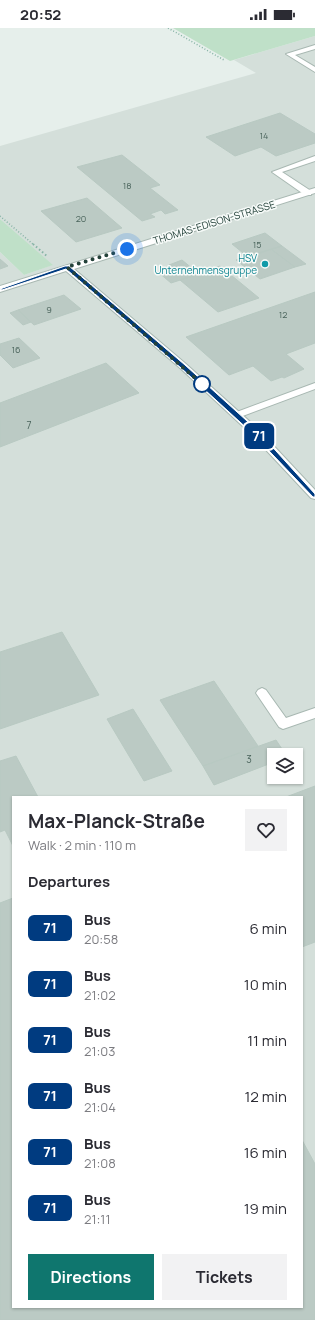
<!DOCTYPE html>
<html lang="en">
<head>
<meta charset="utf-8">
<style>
	body { margin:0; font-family:Manrope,sans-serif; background:#f2f2f3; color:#2b2b33; height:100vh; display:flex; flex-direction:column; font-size:15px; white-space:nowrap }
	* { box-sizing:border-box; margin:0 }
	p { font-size:13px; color:#7c7c81 }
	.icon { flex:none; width:22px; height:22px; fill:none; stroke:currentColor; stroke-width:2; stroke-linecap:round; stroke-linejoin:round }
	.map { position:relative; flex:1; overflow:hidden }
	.sheet { position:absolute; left:12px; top:768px; width:291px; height:512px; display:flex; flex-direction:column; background:#fff; border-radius:0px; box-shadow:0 1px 3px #0004 }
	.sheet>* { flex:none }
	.badge { padding:0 8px; border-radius:6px; font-size:14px; line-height:26px }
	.buttons { position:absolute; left:267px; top:720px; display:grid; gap:8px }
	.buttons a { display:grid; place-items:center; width:36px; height:36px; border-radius:0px; background:#fff; box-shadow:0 1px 3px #0004; font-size:20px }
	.you { position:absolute; width:20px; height:20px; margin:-10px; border:3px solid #fff; border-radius:50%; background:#1a73e8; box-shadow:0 0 0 6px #1a73e833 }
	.map>.badge { position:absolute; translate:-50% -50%; box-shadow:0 0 0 2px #fff }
	h2 { padding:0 16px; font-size:15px; line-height:36px }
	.round { display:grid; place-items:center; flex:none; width:42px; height:42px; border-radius:0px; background:#f2f2f3 }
	.overview { display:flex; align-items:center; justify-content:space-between; height:68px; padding:0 16px }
	h1 { font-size:19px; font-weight:700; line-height:30px }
	.cta { display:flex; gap:8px; margin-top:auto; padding:8px 16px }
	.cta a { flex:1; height:46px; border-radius:0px; background:#0f766e; color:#fff; font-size:16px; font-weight:700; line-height:46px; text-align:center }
	.cta a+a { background:#f2f2f3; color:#2b2b33 }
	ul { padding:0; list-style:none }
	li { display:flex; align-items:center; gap:12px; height:56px; padding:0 16px }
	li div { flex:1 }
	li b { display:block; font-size:15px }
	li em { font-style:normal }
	li .badge { min-width:44px; font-weight:700; text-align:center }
	.status { display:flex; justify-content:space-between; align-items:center; height:28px; padding:0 20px; background:#fff; direction:ltr }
	.status svg { height:11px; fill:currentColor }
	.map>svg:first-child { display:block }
	.built { fill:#d4dfda; fill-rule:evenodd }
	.green { fill:#bfe0c8 }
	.building { fill:#bbcac4; stroke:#b8c9c2 }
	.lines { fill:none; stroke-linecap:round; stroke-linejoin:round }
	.service-casing { stroke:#a8b8b2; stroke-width:2 }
	.minor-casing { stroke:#a8b8b2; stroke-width:2 }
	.path-far1 { stroke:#86b3a5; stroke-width:1.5; stroke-dasharray:1 2; stroke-linecap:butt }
	.path { stroke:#86b3a5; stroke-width:2; stroke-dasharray:1.5 2.5; stroke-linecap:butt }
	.service { fill:#fff; fill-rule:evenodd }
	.minor { fill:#fff; fill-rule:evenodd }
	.line { fill:#003b80; stroke:#fff }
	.walk { stroke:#24423a; stroke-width:4; stroke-dasharray:0 7.2 }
	.culture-dot { fill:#0f9aa8; stroke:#f7fbf9; stroke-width:1.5 }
	.stop-dot { fill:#fff; stroke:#003b80; stroke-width:2 }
	.labels { text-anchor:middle; stroke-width:3; stroke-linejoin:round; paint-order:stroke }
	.far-number-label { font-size:9px; fill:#4a645c }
	.far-street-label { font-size:10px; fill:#24423a; stroke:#f7fbf9 }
	.far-culture-label { font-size:10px; fill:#0d838f; stroke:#f7fbf9; text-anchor:end }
	.number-label { font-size:10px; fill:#4a645c }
</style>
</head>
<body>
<div class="status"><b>20:52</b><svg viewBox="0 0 49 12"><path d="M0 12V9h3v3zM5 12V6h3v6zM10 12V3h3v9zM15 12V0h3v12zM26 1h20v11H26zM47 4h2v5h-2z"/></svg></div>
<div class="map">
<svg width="315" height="1292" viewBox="0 0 315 1292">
	<rect width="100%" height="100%" fill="#e6efeb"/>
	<path class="built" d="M315,8V1292H0V224L24,247L52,237L0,191V118L256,45L234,32ZM274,727H296V749H274ZM13,769H302V1279H13Z"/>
	<path class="green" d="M173,0H315V8L230,33Z
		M0,191L53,237L24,247L0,224Z"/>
	<path class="building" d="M280,85L315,106V115L276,128L261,119L235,128L206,109Z
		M122,127L160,157L150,160L178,182L165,186L161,182L150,186L155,189L142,193L77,139Z
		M87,170L122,200L76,214L41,183Z
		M265,205L282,218L248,229L232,216Z
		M282,218L306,236L295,239L271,221Z
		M271,221L295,239L260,251L236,232Z
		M0,231L8,238L0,241Z
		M182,232L199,246L171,255L158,244L173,239L169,237Z
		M220,238L259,270L218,284L180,252Z
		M315,264V315L286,326L304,341L284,350L282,349L271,353L253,338L229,347L186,309Z
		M64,267L81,281L34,297L18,282Z
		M18,282L31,294L23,297L10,285Z
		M19,310L40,330L13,340L0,327V316Z
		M106,335L139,365L0,419V375Z
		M62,604L99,667L0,701V624Z
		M214,653L258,718L203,738L160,672Z
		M133,681L172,743L144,753L107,691Z
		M276,712L286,727H274V734L214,757L203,738Z
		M16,728L38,769H13V818L5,802L0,804V733Z
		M315,758V914L302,919V769H286Z
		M13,870V1279H302V1112L315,1136V1292H0V875Z"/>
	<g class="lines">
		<defs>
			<path id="service" d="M315,17V21L295,27L315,39V44L286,26Z
				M315,128V133L282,144L311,163V167H305L272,144Z
				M315,355V361L240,389H234L232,387L234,385Z
				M262,660L266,662L286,690L315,680V690L283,701L279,699L256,665L258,662Z"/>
			<path id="minor" d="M315,160V165L74,241L186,336L258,401L315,462V471L311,470L250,405L180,340L66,243L0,264V258Z"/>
		</defs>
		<use href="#service" class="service-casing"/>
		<use href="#minor" class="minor-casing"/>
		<path class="path-far1" d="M168,0L224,32
			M0,188L34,217"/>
		<path class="path" d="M33,216L48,229"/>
		<use href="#service" class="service"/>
		<use href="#minor" class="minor"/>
	</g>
	<path class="line" d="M65,238H69L185,337L257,402L315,466V469H313L252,405L181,340L66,241L2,262L0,261Z"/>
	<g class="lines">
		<path class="walk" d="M127,221L67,239L202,356"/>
	</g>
	<circle class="culture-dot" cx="265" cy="236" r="4"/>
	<circle class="stop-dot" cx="202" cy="356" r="8"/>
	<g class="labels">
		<g class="far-number-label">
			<text x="264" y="111">14</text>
			<text x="127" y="161">18</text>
			<text x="81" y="194">20</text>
			<text x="257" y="220">15</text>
			<text x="49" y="285">9</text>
			<text x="283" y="290">12</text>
			<text x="16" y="325">16</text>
		</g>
		<g class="far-street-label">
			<text transform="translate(214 194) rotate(-17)" y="4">THOMAS-EDISON-STRASSE</text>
		</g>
		<g class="far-culture-label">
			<text x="257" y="234">HSV<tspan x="257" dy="12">Unternehmensgruppe</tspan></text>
		</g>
		<g class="number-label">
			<text x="29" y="401">7</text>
			<text x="249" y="735">3</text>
		</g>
	</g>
</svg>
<div class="buttons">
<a><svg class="icon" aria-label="layers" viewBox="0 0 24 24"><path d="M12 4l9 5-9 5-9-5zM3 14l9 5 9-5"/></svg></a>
</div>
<div class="you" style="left:127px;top:221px"></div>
<b class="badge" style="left:259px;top:408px;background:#003b80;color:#fff">71</b>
<section class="sheet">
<div class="overview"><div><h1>Max-Planck-Straße</h1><p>Walk · 2 min · 110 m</p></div><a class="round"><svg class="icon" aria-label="heart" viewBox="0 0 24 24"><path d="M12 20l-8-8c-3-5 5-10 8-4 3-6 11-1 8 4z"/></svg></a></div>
<h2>Departures</h2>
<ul>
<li><span class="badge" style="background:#003b80;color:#fff">71</span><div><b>Bus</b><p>20:58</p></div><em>6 min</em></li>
<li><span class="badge" style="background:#003b80;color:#fff">71</span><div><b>Bus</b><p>21:02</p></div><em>10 min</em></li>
<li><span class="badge" style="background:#003b80;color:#fff">71</span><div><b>Bus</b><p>21:03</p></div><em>11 min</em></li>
<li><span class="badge" style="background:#003b80;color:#fff">71</span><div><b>Bus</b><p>21:04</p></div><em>12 min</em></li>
<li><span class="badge" style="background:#003b80;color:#fff">71</span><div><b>Bus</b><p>21:08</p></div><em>16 min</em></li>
<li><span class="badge" style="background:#003b80;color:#fff">71</span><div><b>Bus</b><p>21:11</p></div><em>19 min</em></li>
</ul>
<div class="cta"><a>Directions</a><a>Tickets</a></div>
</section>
</div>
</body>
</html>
